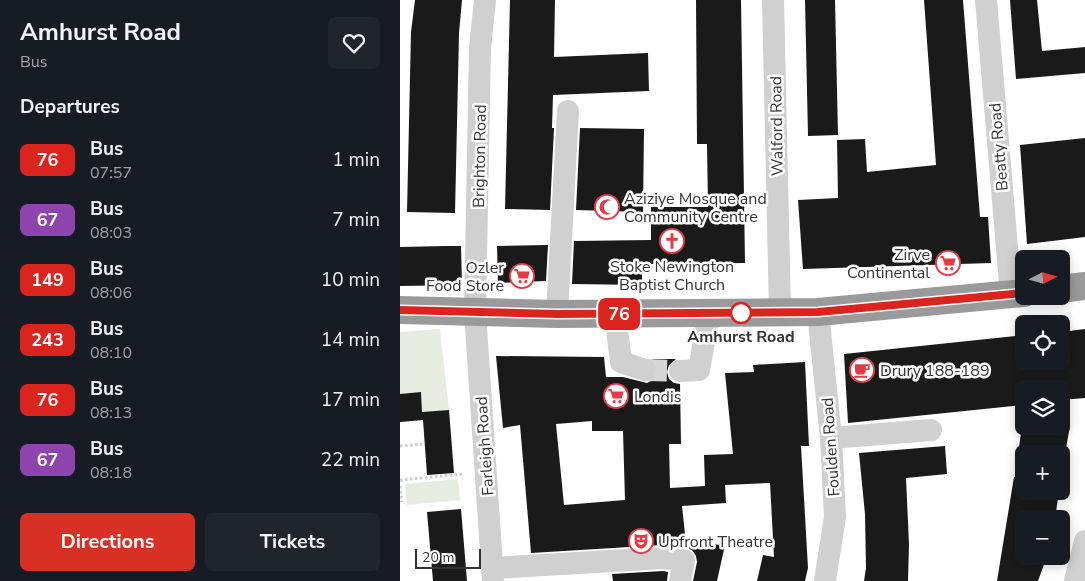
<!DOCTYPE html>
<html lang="en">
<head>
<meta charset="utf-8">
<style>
	body { margin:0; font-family:"Nunito Sans",sans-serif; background:#20242c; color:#f1f3f6; height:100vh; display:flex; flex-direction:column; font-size:19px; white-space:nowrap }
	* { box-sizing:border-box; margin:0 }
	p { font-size:16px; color:#9ea1a6 }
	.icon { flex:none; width:28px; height:28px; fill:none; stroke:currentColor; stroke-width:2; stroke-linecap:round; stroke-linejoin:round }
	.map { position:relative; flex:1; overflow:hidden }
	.drawer { display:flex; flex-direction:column; background:#171b24; width:400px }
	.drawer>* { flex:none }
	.badge { padding:0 10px; border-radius:8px; font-size:18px; line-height:32px }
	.needle { width:32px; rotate:84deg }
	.buttons { position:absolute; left:615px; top:250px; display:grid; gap:10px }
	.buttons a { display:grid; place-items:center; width:55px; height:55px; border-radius:8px; background:#171b24; box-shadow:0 2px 12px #0003; font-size:25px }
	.scale { position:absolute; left:15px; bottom:12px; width:66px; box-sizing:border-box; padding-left:5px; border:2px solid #333; border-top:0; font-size:14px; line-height:18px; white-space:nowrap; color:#333; -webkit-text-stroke:4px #fff; paint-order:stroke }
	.map>.badge { position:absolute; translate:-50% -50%; box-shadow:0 0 0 2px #fff }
	h2 { padding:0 20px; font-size:19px; line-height:45px }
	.round { display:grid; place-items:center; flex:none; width:52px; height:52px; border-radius:8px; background:#20242c }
	.headline { display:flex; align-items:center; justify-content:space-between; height:85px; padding:0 20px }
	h1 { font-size:24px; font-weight:700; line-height:38px }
	.action { display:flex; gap:10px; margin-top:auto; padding:10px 20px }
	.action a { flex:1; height:58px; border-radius:8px; background:#d93025; color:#fff; font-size:20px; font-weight:700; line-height:58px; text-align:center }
	.action a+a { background:#20242c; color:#f1f3f6 }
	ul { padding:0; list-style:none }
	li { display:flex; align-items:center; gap:15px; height:60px; padding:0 20px }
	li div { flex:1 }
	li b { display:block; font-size:19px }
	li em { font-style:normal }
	li .badge { min-width:55px; font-weight:700; text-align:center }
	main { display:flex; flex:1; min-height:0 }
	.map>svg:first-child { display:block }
	.green { fill:#e6ecdf }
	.building { fill:#1a1a1a; fill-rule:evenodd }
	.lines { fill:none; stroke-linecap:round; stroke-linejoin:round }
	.minor-tunnel { stroke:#d6d6d6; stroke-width:22; stroke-dasharray:22 11; stroke-linecap:butt }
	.path { stroke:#cdcdcd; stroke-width:3; stroke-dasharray:2.5 2.5; stroke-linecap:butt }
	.minor { stroke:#d0d0d0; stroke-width:22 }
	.highway { stroke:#9a9a9a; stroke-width:28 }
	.line-casing { stroke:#fff; stroke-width:11 }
	.line { stroke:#dc241f; stroke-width:8 }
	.stop-dot { fill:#fff; stroke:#dc241f; stroke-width:2.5 }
	.labels { text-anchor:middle; stroke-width:5; stroke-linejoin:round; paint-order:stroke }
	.street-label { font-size:16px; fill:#333; stroke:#fff }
	.poi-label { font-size:16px; fill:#333; stroke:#fff; text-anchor:start }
	.stop-label { font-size:16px; font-weight:bold; fill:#333; stroke:#fff }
</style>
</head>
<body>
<main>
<section class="drawer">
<div class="headline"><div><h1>Amhurst Road</h1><p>Bus</p></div><a class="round"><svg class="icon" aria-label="heart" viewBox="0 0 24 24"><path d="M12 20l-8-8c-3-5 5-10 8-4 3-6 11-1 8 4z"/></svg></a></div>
<h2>Departures</h2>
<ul>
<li><span class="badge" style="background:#dc241f;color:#fff">76</span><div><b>Bus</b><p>07:57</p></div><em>1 min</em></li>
<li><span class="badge" style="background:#8e44ad;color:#fff">67</span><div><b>Bus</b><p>08:03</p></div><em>7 min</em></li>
<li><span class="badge" style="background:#dc241f;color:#fff">149</span><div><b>Bus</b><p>08:06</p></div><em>10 min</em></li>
<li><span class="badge" style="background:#dc241f;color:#fff">243</span><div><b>Bus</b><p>08:10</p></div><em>14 min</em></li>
<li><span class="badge" style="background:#dc241f;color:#fff">76</span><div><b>Bus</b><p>08:13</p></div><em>17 min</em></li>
<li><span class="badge" style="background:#8e44ad;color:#fff">67</span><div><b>Bus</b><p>08:18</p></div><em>22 min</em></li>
</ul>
<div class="action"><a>Directions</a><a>Tickets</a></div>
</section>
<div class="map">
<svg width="685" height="581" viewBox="0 0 685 581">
	<rect width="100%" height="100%" fill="#fff"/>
	<path class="green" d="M40,329L49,410L22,412L21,392L0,394V332Z
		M58,479L60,500L7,505L5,484Z"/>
	<path class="building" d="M15,0H62L59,33L55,213L7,212L11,32Z
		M110,0H155L154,57L248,53L249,91L153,95L152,128H154L150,210L105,209Z
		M296,0H341L345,263L242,264V285L172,284L174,241L251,240V207H308L307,144H297Z
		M405,0H435L438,135L408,136Z
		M524,0H563L580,217H588L591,263L403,269L398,200L438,198L437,140L465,139L467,172L536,165Z
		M610,0H637L642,51L685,47V73L616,79Z
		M180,128L244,129L243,212L176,210Z
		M685,138V237L627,244L620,145Z
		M148,245L146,281L98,283L97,246Z
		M45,246H61L62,285L0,286V247Z
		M685,329V398L661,400V389H624V405L448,423L444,354L624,335V361H661V332Z
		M96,356L204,357L206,377H223L247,383L253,380L258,374V367L252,359H276L269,365L267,372L269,379L274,383L280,384L281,444H269L270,488L305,486L304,455L333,454L325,373L354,372L353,365L405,362L409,446H401L408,568L405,581H357L363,555L374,557L370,483L325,485L326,503L282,506L286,543L325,545L317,581H293L297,562L296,556L292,550L285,547L262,545L131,553L120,425L103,428ZM192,421V431H223L225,500L164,505L156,424Z
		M21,392L22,412L49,410L54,473L27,475L23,420L0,422V394Z
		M622,426H670L665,454H618Z
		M545,446L547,474L506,478L509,544L508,581H464L466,568L465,514L459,453Z
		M614,477H624V491H659L655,519H624V556H647L638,581H597Z
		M61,509L67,581H33L27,512Z
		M263,571L268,572L267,581H213L212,574Z"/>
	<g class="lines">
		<path class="minor-tunnel" d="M245,370L280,371"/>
		<path class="path" d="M0,446L24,444
			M0,480L64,474
			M0,486L2,502"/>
		<path class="minor" d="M85,0L80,48L75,312L93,581
			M373,0L380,313
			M586,0L611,295
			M418,312L431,438L435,517L425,581
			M157,314L168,111
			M215,314L221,362L245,370
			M280,371L299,370L309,314
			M431,438L531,430
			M93,568L263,558L284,560L280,581
			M675,581L685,541"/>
		<path class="highway" d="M661,289L685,286
			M0,310L157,314L418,312L624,293"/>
	</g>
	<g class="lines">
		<defs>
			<path id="line" d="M0,310L157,314L418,312L624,293"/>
		</defs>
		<use href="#line" class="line-casing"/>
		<use href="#line" class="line"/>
	</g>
	<defs>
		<symbol id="mosque-ring" viewBox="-11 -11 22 22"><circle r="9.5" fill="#fff" stroke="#e63946" stroke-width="1.5"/><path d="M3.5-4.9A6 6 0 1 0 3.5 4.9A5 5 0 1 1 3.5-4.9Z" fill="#e63946"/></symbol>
		<symbol id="church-ring" viewBox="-11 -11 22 22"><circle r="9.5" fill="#fff" stroke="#e63946" stroke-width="1.5"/><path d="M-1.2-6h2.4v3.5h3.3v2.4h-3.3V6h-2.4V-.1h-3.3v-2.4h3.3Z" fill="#e63946"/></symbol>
		<symbol id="supermarket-ring" viewBox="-11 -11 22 22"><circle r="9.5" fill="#fff" stroke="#e63946" stroke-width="1.5"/><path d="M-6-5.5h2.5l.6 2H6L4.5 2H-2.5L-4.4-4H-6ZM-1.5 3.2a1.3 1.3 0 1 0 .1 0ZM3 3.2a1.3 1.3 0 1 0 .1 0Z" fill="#e63946"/></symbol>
		<symbol id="cafe-ring" viewBox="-11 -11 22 22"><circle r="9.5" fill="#fff" stroke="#e63946" stroke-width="1.5"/><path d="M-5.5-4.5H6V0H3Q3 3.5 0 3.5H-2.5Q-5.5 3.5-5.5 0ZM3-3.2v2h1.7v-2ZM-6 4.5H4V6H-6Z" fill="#e63946"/></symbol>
		<symbol id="theatre-ring" viewBox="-11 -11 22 22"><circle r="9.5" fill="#fff" stroke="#e63946" stroke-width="1.5"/><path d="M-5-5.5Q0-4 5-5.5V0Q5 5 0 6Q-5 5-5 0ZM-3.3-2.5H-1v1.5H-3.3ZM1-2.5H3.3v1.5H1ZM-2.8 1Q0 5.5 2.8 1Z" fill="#e63946"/></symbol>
	</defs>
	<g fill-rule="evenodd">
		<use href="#mosque-ring" x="193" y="193" width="28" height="28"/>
		<use href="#church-ring" x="258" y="227" width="28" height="28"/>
		<use href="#supermarket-ring" x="534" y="249" width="28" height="28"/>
		<use href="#supermarket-ring" x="108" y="262" width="28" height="28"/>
		<use href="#cafe-ring" x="448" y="356" width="28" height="28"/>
		<use href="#supermarket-ring" x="202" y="382" width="28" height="28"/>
		<use href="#theatre-ring" x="227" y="527" width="28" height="28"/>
	</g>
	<circle class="stop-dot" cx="341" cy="313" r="10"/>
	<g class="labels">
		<g class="street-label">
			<text transform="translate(376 126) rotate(-91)" y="6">Walford Road</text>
			<text transform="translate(598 147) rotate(-95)" y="6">Beatty Road</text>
			<text transform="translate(79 156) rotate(-89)" y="6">Brighton Road</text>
			<text transform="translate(84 446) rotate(-94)" y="6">Farleigh Road</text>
			<text transform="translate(430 447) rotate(-94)" y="6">Foulden Road</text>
		</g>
		<g class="poi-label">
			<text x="224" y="204">Aziziye Mosque and<tspan x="224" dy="18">Community Centre</tspan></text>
			<text x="530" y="260" text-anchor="end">Zirve<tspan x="530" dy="18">Continental</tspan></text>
			<text x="272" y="272" text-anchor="middle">Stoke Newington<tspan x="272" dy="18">Baptist Church</tspan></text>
			<text x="104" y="273" text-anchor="end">Ozler<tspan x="104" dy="18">Food Store</tspan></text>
			<text x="480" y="376">Drury 188-189</text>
			<text x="234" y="402">Londis</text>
			<text x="258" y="547">Upfront Theatre</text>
		</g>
		<g class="stop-label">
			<text x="341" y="342">Amhurst Road</text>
		</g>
	</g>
</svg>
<div class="buttons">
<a><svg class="needle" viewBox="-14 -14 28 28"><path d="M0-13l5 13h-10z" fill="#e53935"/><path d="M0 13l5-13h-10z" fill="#9ea1a6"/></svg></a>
<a><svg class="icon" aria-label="locate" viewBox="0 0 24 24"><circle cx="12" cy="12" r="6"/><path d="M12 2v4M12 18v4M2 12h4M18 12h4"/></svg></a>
<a><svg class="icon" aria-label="layers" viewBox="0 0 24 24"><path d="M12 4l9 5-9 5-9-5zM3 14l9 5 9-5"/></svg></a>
<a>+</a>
<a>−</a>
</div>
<div class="scale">20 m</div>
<b class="badge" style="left:219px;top:314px;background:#dc241f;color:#fff">76</b>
</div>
</main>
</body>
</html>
